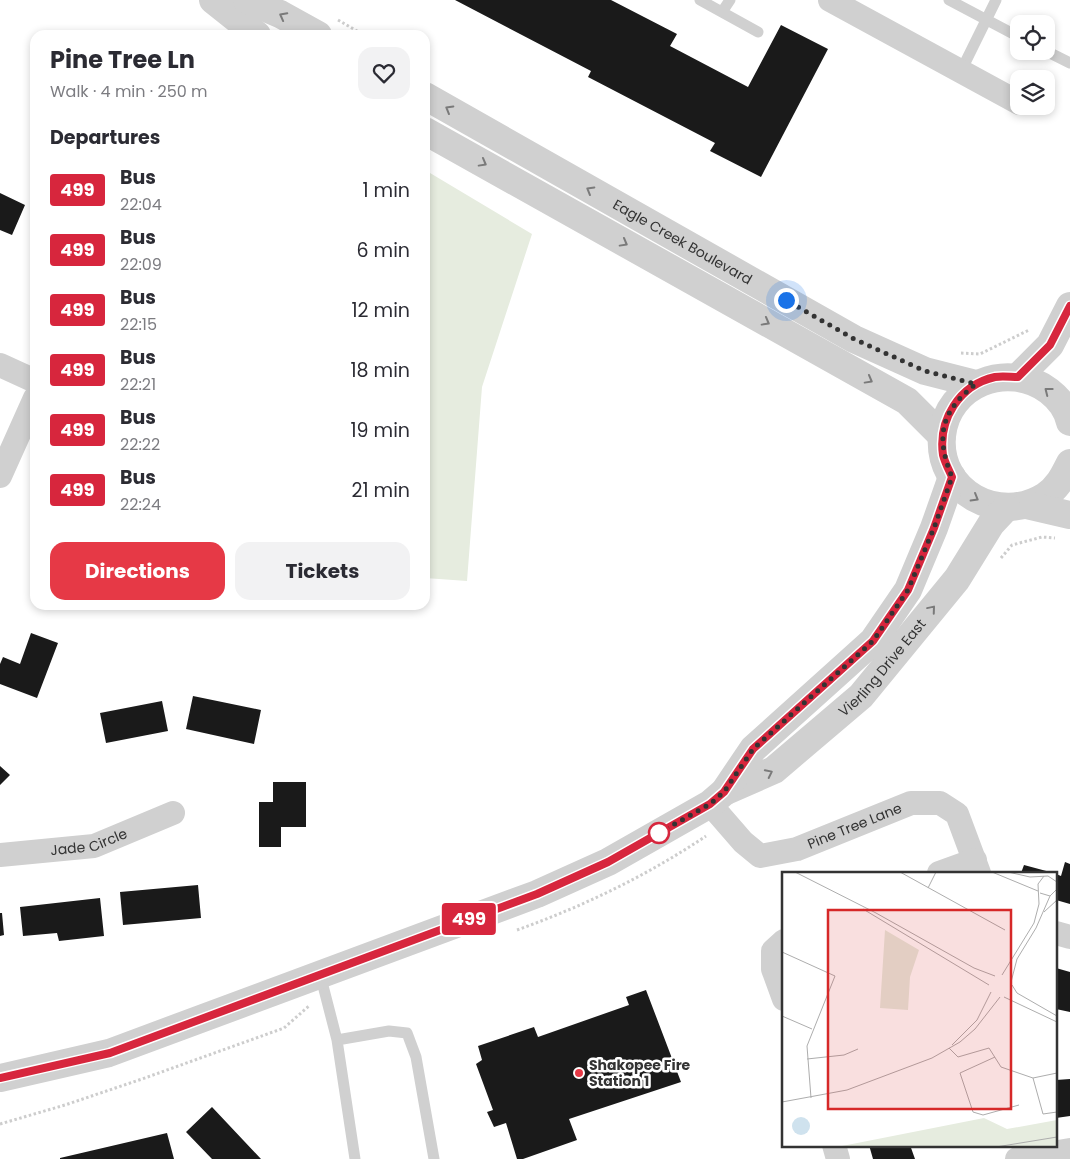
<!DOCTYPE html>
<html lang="en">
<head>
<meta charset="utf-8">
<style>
	body { margin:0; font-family:Poppins,sans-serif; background:#f2f2f3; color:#2b2b33; height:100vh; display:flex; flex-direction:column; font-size:19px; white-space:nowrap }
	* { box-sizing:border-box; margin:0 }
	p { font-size:16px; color:#7c7c81 }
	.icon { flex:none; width:28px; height:28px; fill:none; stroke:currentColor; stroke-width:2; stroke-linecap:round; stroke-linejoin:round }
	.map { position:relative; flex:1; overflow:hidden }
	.details { position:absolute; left:30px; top:30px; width:400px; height:580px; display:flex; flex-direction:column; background:#fff; border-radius:15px; box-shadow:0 2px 8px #0003 }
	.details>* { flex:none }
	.badge { padding:0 10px; border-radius:4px; font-size:18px; line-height:32px }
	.controls { position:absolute; left:1010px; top:15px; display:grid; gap:10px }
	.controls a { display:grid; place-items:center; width:45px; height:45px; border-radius:10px; background:#fff; box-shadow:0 2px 8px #0003; font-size:25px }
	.you { position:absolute; width:25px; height:25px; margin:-12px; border:4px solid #fff; border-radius:50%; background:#1a73e8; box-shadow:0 0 0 8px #1a73e833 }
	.map>.badge { position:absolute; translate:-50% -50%; box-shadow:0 0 0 2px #fff }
	h2 { padding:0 20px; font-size:19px; line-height:45px }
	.round { display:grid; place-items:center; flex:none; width:52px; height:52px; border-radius:15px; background:#f2f2f3 }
	.headline { display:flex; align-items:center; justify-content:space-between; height:85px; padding:0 20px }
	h1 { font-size:24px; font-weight:700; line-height:38px }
	.cta { display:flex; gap:10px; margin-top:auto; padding:10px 20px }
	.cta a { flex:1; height:58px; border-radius:15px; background:#e63946; color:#fff; font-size:20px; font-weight:700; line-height:58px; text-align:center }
	.cta a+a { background:#f2f2f3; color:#2b2b33 }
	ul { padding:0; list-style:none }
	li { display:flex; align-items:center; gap:15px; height:60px; padding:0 20px }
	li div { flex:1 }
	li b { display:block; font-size:19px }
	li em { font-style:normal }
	li .badge { min-width:55px; font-weight:700; text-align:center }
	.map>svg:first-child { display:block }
	.green { fill:#e6ecdf }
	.building { fill:#1a1a1a }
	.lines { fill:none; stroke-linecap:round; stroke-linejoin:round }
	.path { stroke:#cdcdcd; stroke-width:3; stroke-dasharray:2.5 2.5; stroke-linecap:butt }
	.service { stroke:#d0d0d0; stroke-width:11 }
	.minor { stroke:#d0d0d0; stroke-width:24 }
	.tertiary { stroke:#d0d0d0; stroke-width:28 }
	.oneway { stroke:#7a7a7a }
	.line-casing { stroke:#fff; stroke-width:11 }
	.line { stroke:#d7263d; stroke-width:8 }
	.walk { stroke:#333; stroke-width:5; stroke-dasharray:0 9 }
	.stop-dot { fill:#fff; stroke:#d7263d; stroke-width:2.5 }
	.poi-dot { fill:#e63946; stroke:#fff; stroke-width:2 }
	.labels { text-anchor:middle; stroke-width:5; stroke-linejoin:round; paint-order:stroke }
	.street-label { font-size:14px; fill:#333; stroke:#fff }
	.poi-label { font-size:14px; font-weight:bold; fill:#333; stroke:#fff; text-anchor:start }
	.inset-road { fill:none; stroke:#adadad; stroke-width:1 }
	.view { fill:#d62828; fill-opacity:0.15; stroke:#d62828; stroke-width:2.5 }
	.inset-edge { fill:none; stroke:#333; stroke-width:2.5 }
</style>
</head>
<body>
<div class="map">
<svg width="1070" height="1159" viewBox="0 0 1070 1159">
	<rect width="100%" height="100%" fill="#fff"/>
	<path class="green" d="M425,170L532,234L482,387L467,581L425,578Z"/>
	<path class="building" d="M455,0H611L677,34L670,46L748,87L781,25L828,49L761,177L710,151L715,143L588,77L591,71Z
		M0,193L25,205L12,235L0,230Z
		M31,633L58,643L37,698L0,684V664L3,657L20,664Z
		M193,696L261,710L254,744L186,729Z
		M162,701L168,731L106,743L100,713Z
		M0,766L10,775L0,785Z
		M273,782H306V827H281V847H259V802H273Z
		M1065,862L1070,864V904L1056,900V874L1061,876Z
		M1024,865L1050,872V873H1021Z
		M198,885L201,918L123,925L120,892Z
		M100,898L104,936L59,941L57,933L23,936L20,907Z
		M0,913H2L4,935L0,936Z
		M1056,968L1070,972V1012L1056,1009Z
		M646,990L681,1082L569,1119L577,1140L523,1159H517L506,1123L494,1127L487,1112L493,1110L476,1064L482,1060L478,1046L534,1027L538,1037L629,1005L626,997Z
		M1070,1079V1116L1056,1118V1080Z
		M212,1107L261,1159H212L186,1132Z
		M167,1133L174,1159H60V1158Z
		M869,1145H910L915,1159H873Z"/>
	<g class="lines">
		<path class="path" d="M338,20L364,35
			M961,353L980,354L1029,330
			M1001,558L1012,545L1042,537L1055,538
			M517,930C584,906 648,875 706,836
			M0,1124L65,1105L142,1079L284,1028L310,1005"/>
		<path class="service" d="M700,0L758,32
			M949,0L1019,37
			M722,12L730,0
			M1046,51L1070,63
			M961,71L996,0
			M320,974L337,1040L355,1159
			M337,1040L389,1031L407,1033L416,1057L434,1159"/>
		<g class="minor">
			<path d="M830,0L1019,103"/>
			<path d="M0,365L35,381"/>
			<path d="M0,476L35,398"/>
			<path id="s1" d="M710,804L743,842L760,856L797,849L911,803H940L957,814L979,873"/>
			<path id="s2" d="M0,855L94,846L173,813"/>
			<path d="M939,873L975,860"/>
			<path d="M1056,933L1070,937"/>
			<path d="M784,941L773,951V969L784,999"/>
			<path d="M834,1145L838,1159"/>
			<path d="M1017,1159L1070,1150"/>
		</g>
		<g class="tertiary">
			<path d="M213,0L257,35"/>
			<path d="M247,0L280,14L318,35"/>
			<path id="s3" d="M425,96L854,339L925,371L976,384"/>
			<path d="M425,131L907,401L942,436"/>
			<path d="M1018,377L1050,345L1070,306"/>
			<path d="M1070,422C1067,409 1058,398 1049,391C1008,360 947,384 942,436C937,492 999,525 1045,496C1058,488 1064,475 1070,463"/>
			<path d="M1027,505L1070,515"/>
			<path id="s4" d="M724,792L774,770L861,696L957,579L991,524L1006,508"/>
			<path d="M0,1078L109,1053L537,894L608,862L710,804L724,792L753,749L873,641L908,590L934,528L952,477"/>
		</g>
	</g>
	<defs><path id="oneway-chevron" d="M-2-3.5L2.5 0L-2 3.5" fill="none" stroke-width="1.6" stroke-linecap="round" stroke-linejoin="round" transform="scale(1.25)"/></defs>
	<g class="oneway">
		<use href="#oneway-chevron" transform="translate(283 16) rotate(-152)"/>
		<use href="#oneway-chevron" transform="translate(449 109) rotate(-150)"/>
		<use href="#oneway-chevron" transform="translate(483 163) rotate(29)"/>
		<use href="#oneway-chevron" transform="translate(590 190) rotate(-150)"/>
		<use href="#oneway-chevron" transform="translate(624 243) rotate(29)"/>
		<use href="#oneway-chevron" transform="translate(766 322) rotate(29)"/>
		<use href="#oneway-chevron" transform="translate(869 380) rotate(29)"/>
		<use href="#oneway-chevron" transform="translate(1048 391) rotate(-142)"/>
		<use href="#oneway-chevron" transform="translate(975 498) rotate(30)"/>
		<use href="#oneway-chevron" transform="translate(932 609) rotate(-50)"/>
		<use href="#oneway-chevron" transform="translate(769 773) rotate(-26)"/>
	</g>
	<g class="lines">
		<defs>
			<path id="line" d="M0,1078L110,1053L537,894L608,862L710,804L724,792L753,749L873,641L908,590L934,528L952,477C949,470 945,463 943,455C938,420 959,385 995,377C1002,376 1011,377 1018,377L1050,345L1070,306"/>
		</defs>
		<use href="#line" class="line-casing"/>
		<use href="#line" class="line"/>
		<path class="walk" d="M659,833L710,804L724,792L753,749L873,641L908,590L934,528L952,477C935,436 941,411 976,384L925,371L854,339L786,300"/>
	</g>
	<circle class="stop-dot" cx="659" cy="833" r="10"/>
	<circle class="poi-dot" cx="579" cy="1073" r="5"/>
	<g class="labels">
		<g class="street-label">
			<text dy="5" stroke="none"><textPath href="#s3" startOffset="296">Eagle Creek Boulevard</textPath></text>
			<text dy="5" stroke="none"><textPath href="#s4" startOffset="204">Vierling Drive East</textPath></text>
			<text dy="5" stroke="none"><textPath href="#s1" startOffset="172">Pine Tree Lane</textPath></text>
			<text dy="5" stroke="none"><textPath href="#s2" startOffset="90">Jade Circle</textPath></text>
		</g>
		<g class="poi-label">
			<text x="589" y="1070">Shakopee Fire<tspan x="589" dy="16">Station 1</tspan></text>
		</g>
	</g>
	<g transform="translate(782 872)">
		<rect width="275" height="275" fill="#fff"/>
		<path d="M103,58L137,78L128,105L126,138L98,136ZM202,246L225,257L275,248V275H55Z" fill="#e6ecdf"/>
		<path d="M10 254a9 9 0 1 1 18 0a9 9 0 1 1-18 0Z" fill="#cfe2ee"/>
		<path class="inset-road" d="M13,0L94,41L192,96L213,104M118,0L223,58M210,0L256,19M226,0L248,5L266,4L275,10M146,16L154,0M258,21L268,24L275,17M81,37L207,113M262,40L275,28M0,80L53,104L25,174L29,226M220,103L252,51L257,32L256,12L262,4M229,110L235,87L254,56L268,24M230,113L235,121L275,144M222,125L275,150M0,144L30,157M170,173L195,148L209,120M167,176L176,185L207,176L219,195L251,206L275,201M213,185L178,201L191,240L201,243L237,233M25,187L62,183L76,177M251,206L261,242L275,240M0,230L65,218L150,186L178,170L193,157L218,125M214,275L275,265"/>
		<path class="view" d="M46,38H229V237H46Z"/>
		<rect width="275" height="275" class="inset-edge"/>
	</g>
</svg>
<div class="controls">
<a><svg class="icon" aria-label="locate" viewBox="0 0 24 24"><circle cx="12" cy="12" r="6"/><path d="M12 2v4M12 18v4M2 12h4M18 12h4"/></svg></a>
<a><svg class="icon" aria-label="layers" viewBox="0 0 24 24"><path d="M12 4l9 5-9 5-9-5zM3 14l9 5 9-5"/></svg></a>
</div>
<div class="you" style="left:786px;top:300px"></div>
<b class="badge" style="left:469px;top:919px;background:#d7263d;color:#fff">499</b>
<section class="details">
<div class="headline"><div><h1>Pine Tree Ln</h1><p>Walk · 4 min · 250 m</p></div><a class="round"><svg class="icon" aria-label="heart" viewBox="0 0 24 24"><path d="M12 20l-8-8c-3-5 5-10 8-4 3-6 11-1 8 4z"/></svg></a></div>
<h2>Departures</h2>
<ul>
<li><span class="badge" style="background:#d7263d;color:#fff">499</span><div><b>Bus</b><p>22:04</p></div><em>1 min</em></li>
<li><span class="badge" style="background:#d7263d;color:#fff">499</span><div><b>Bus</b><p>22:09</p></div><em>6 min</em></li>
<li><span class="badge" style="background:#d7263d;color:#fff">499</span><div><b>Bus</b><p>22:15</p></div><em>12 min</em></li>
<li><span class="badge" style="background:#d7263d;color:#fff">499</span><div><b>Bus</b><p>22:21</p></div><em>18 min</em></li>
<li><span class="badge" style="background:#d7263d;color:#fff">499</span><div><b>Bus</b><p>22:22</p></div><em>19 min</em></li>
<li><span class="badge" style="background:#d7263d;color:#fff">499</span><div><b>Bus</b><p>22:24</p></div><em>21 min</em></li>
</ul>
<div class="cta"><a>Directions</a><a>Tickets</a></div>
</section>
</div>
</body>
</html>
